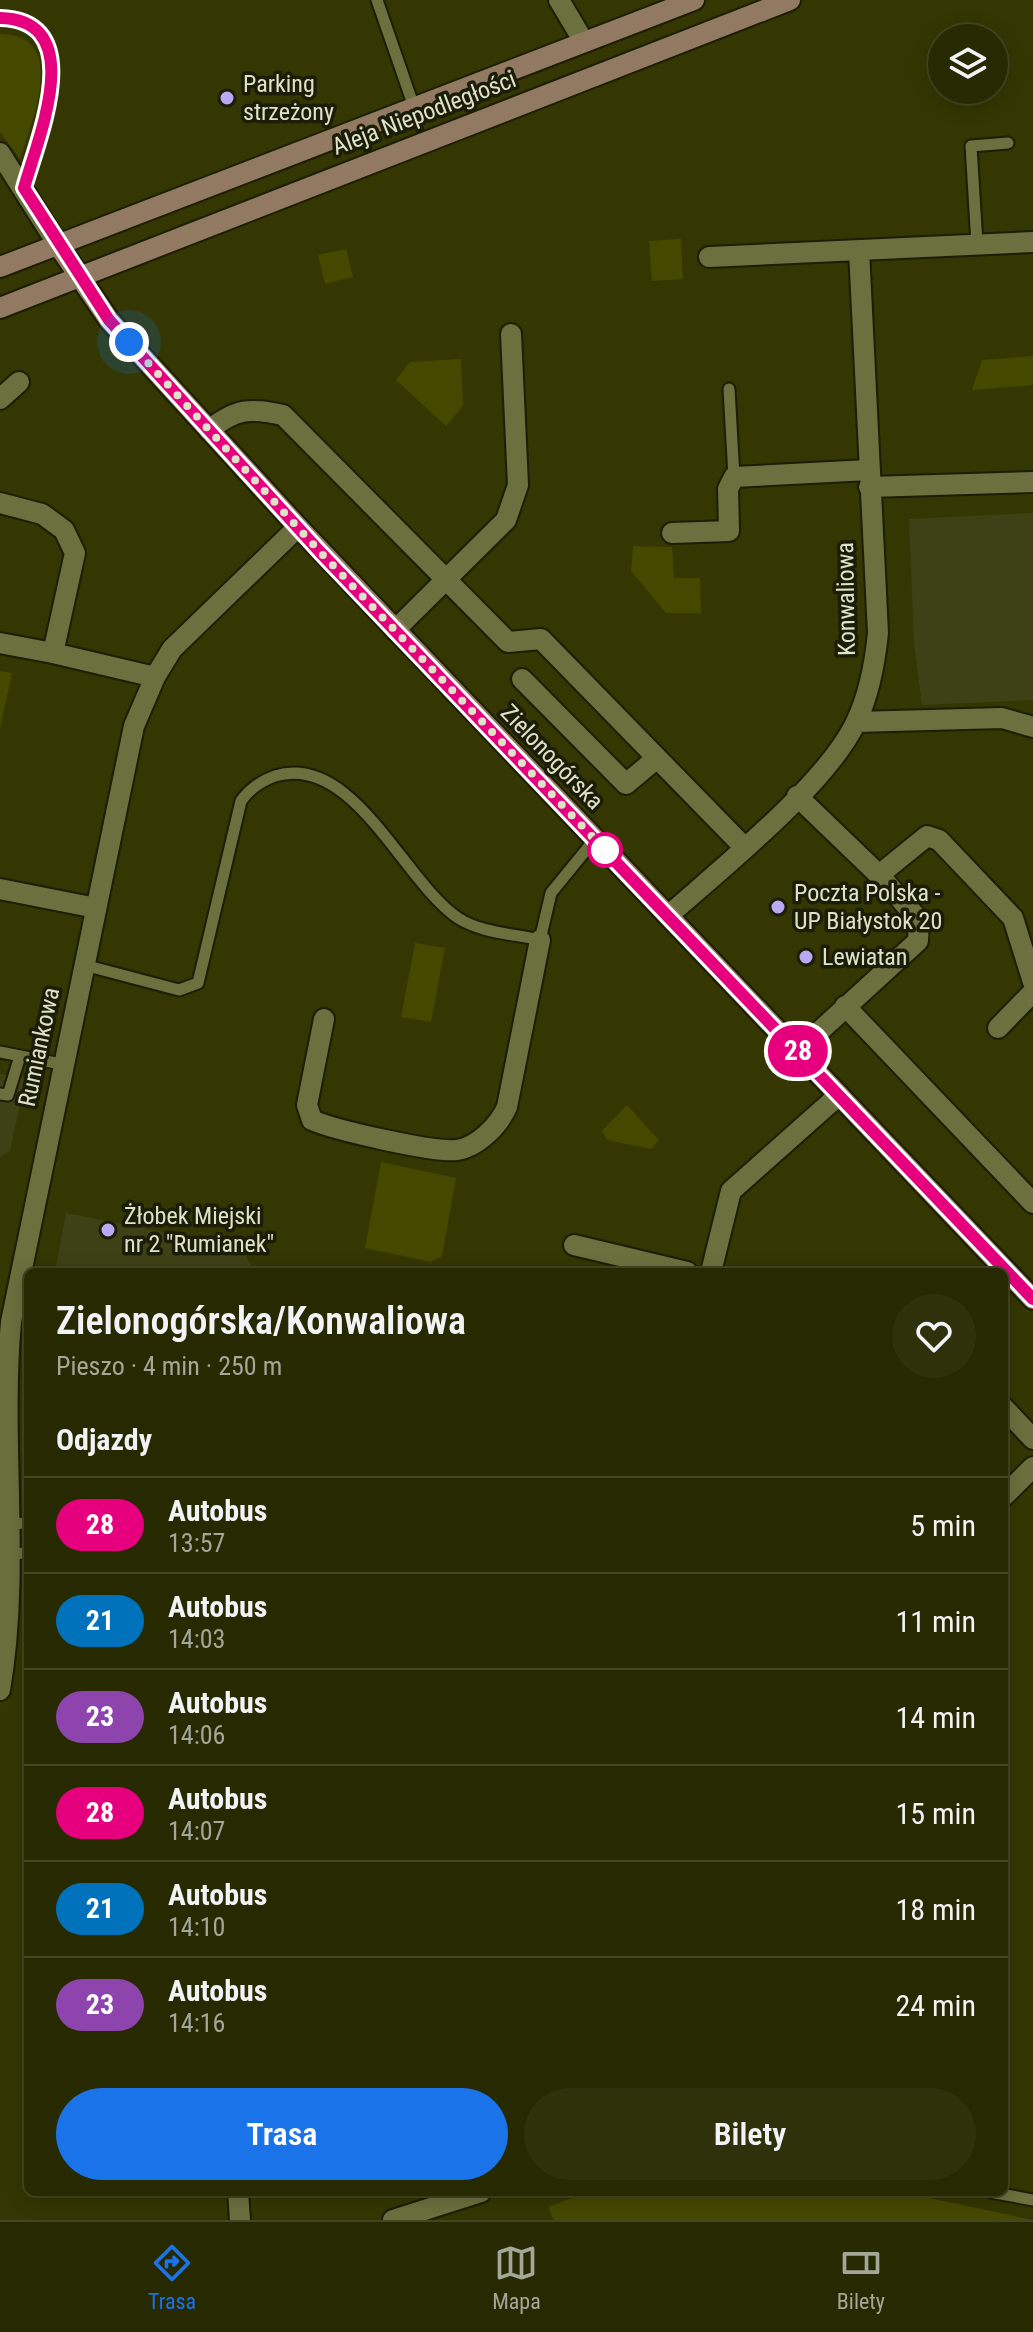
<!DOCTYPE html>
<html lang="pl">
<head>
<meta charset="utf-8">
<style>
	body { margin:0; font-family:"Roboto Condensed",sans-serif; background:#2f310b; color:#f1f3f6; height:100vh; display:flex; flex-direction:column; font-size:30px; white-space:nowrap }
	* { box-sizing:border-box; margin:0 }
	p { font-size:26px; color:#a4a699 }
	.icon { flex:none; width:44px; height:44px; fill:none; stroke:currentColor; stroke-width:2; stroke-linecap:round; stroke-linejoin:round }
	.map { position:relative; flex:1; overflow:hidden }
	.side { position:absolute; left:24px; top:1268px; width:984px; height:928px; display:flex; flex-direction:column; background:#272901; border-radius:12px; box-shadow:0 4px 20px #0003,0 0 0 2px #434523 }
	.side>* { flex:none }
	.badge { padding:0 16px; border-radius:26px; font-size:28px; line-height:52px }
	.buttons { position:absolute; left:928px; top:24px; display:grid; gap:16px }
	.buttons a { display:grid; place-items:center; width:80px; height:80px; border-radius:50%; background:#272901; box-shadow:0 4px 20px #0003,0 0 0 2px #434523; font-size:40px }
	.you { position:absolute; width:40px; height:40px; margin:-20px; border:6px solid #fff; border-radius:50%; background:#1a73e8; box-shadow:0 0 0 12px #1a73e833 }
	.map>.badge { position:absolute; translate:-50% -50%; box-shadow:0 0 0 4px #fff }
	h2 { padding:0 32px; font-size:30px; line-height:72px }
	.round { display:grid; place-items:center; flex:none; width:84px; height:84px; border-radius:42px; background:#2f310b }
	.overview { display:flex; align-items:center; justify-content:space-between; height:136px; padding:0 32px }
	h1 { font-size:38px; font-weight:600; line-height:60px }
	.action { display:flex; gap:16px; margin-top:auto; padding:16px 32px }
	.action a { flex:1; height:92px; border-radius:48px; background:#1a73e8; color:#fff; font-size:32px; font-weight:600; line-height:92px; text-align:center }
	.action a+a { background:#2f310b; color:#f1f3f6 }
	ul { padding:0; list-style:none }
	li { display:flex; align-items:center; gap:24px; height:96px; padding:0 32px; border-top:2px solid #434523 }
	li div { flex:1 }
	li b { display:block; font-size:30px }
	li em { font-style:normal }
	li .badge { min-width:88px; font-weight:700; text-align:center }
	.dock { display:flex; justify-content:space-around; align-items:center; height:112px; border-top:2px solid #434523; background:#272901; font-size:22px; color:#a4a699 }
	.dock a { display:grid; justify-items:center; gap:4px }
	.dock .current { color:#1a73e8 }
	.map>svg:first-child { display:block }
	.built { fill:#3e4115 }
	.green { fill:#454900 }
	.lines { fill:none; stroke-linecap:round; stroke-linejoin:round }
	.lane-casing { stroke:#1b1d04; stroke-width:15 }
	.street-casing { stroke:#1b1d04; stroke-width:24 }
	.secondary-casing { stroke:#1b1d04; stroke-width:24 }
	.lane { stroke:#6c703e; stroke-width:11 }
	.street { stroke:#6c703e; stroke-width:20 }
	.secondary { stroke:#927a62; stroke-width:20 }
	.line-casing { stroke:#fff; stroke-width:18 }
	.line { stroke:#e6007e; stroke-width:12 }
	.walk { stroke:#dee2c7; stroke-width:8; stroke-dasharray:0 14.4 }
	.poi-dot { fill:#baaaf6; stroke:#1b1d08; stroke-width:3 }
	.stop-dot { fill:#fff; stroke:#e6007e; stroke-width:4 }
	.labels { text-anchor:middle; stroke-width:7; stroke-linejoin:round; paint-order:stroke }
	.poi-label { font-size:24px; fill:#dee2c7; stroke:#1b1d08; text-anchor:start }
	.street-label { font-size:24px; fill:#dee2c7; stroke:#1b1d08 }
</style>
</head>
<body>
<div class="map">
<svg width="1033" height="2220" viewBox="0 0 1033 2220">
	<rect width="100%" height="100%" fill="#343701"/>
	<path class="built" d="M1033,513V700L922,705L914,644L909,519Z
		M0,1074L26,1078L10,1151L0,1157Z
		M66,1213L241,1247L255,1272H55Z"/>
	<path class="green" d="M0,34C70,34 31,123 20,159L0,132Z
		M681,239L683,279L652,281L649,241Z
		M346,249L353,277L325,284L318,255Z
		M1033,356V385L972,390L982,360Z
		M461,359L463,406L446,426L396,380L410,362Z
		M633,546L672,547L674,578H700L701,613H666L631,571Z
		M0,671L12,673L0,729Z
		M415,943L445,948L431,1022L401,1017Z
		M627,1105L659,1140L651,1149L607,1140L602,1131Z
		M381,1162L456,1178L442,1256L431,1262L365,1248Z
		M587,2192H901L1033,2220H553L549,2207Z"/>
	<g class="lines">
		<defs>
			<path id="lane" d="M377,0L414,107
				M0,18C89,20 37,140 24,188
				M977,244L971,146L1008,143
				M729,389L734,477
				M84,965L179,990L198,983L241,801C250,788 261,781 275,776C353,752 403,881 458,918C481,933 514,934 540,940L551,893L595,839
				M0,1052L61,1064
				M0,1094L8,1095L20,1056
				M7,1524L28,1523
				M8,1554L28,1553
				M990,2192L1033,2200"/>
			<path id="street" d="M559,0L584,42
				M0,153L58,245
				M709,257L1033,242
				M0,399L19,382
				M209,430C237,408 249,408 283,415L508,642L541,639L744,847
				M869,487L1033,482
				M0,503L42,514L64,530L75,553L53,653L155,677
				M672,533L729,531L728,489L734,477L869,470
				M395,630L506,520L518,485L511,334
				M0,643L53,653
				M522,679L626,784L657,758
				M856,722L1002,718L1033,727
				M797,796L879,875
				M0,889L96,908
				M669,915C722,868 827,784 856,722C869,695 875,663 878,633L859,250
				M845,1006L1033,1203
				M324,1019L307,1105L312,1120C334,1130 435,1153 457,1150C478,1147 499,1125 507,1107L540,940
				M998,1028L1033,992
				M798,1051L918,941L919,920L879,875L927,836L939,840L1013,918L1033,982
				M574,1245L687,1272
				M711,1272L731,1191L839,1095
				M1004,1408L1033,1439
				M1004,1496L1033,1467
				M0,1690C21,1568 0,1444 11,1322L134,726L155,677L172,649L298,527
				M238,2192L240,2220
				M393,2220L481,2192"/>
			<path id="secondary" d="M58,245L109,320L298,527L1033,1299
				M0,267L694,0
				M0,308L790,0"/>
		</defs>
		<use href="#lane" class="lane-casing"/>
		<use href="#street" class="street-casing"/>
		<use href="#secondary" class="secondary-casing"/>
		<use href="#lane" class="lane"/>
		<use href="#street" class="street"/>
		<use href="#secondary" class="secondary"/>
	</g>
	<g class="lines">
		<defs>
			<path id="line" d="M0,18C90,20 37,140 24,188L109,320L321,553L1033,1299"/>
		</defs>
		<use href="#line" class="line-casing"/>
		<use href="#line" class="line"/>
		<path class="walk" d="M129,342L321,553L605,850"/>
	</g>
	<g class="poi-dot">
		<circle cx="227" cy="98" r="8"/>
		<circle cx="778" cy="907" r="8"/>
		<circle cx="806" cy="957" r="8"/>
		<circle cx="108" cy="1230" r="8"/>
	</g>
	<circle class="stop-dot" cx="605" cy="850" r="16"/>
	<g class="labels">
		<g class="poi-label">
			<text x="243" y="92">Parking<tspan x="243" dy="28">strzeżony</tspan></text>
			<text x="794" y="901">Poczta Polska -<tspan x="794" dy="28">UP Białystok 20</tspan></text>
			<text x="822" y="965">Lewiatan</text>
			<text x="124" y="1224">Żłobek Miejski<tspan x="124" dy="28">nr 2 "Rumianek"</tspan></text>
		</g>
		<g class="street-label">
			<text transform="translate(424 113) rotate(-21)" y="8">Aleja Niepodległości</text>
			<text transform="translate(846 599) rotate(-91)" y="8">Konwaliowa</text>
			<text transform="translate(552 757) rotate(46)" y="8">Zielonogórska</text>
			<text transform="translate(39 1047) rotate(-78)" y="8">Rumiankowa</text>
		</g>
	</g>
</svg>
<div class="buttons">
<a><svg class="icon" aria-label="layers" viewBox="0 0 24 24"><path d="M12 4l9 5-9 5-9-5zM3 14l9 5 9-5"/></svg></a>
</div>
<div class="you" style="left:129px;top:342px"></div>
<b class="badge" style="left:798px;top:1051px;background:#e6007e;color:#fff">28</b>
<section class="side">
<div class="overview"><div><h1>Zielonogórska/Konwaliowa</h1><p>Pieszo · 4 min · 250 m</p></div><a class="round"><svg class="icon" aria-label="heart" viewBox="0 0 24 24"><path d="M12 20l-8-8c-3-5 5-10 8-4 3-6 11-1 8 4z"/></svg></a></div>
<h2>Odjazdy</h2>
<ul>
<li><span class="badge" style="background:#e6007e;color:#fff">28</span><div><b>Autobus</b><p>13:57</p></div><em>5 min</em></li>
<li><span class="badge" style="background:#0072bc;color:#fff">21</span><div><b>Autobus</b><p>14:03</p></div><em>11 min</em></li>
<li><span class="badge" style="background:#8e44ad;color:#fff">23</span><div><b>Autobus</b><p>14:06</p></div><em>14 min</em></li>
<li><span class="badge" style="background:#e6007e;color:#fff">28</span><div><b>Autobus</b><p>14:07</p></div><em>15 min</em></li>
<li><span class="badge" style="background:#0072bc;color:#fff">21</span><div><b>Autobus</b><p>14:10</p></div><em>18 min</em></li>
<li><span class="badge" style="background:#8e44ad;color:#fff">23</span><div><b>Autobus</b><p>14:16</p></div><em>24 min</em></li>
</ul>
<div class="action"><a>Trasa</a><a>Bilety</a></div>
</section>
</div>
<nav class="dock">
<a class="current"><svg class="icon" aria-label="directions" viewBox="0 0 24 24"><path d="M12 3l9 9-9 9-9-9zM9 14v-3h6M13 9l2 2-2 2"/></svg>Trasa</a>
<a><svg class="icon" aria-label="map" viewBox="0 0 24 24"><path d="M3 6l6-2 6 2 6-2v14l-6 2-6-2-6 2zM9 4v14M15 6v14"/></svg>Mapa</a>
<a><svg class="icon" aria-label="tickets" viewBox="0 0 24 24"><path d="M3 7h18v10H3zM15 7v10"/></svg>Bilety</a>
</nav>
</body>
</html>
